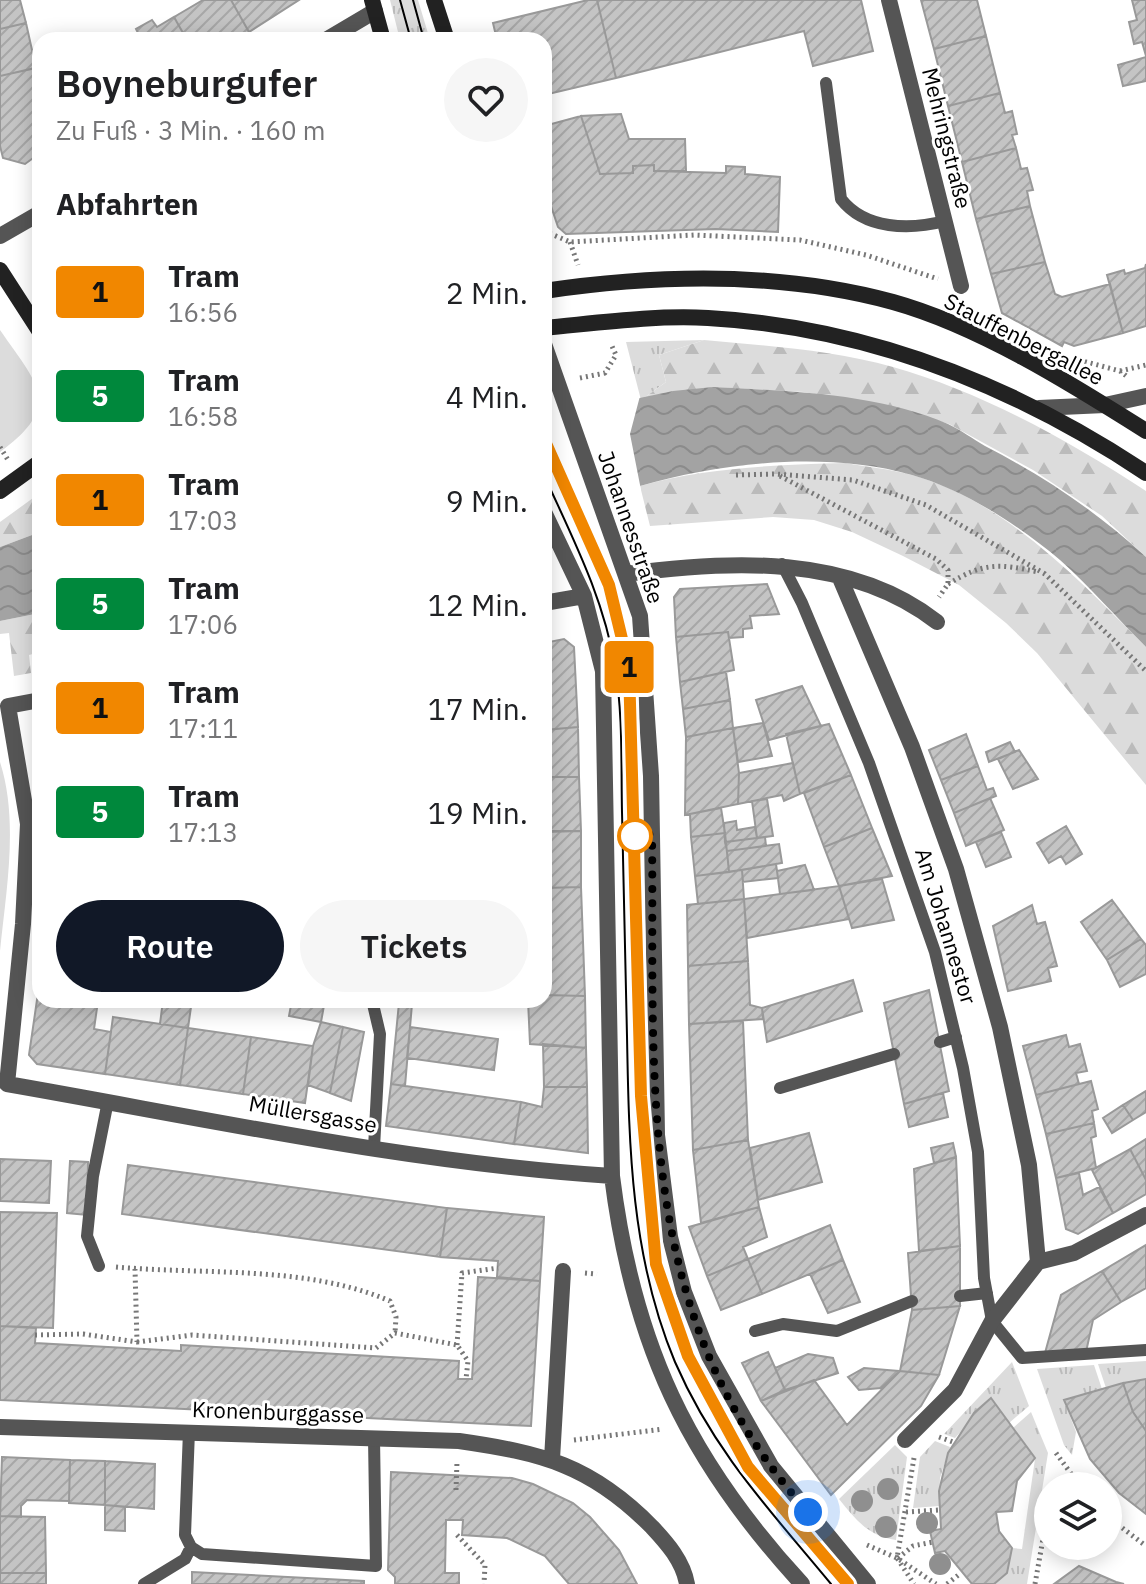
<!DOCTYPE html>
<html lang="de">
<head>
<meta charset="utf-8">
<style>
	body { margin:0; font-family:"IBM Plex Sans",sans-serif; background:#f6f6f6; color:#202124; height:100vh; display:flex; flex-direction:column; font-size:30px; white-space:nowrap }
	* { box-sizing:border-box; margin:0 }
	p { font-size:26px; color:#757577 }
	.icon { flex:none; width:44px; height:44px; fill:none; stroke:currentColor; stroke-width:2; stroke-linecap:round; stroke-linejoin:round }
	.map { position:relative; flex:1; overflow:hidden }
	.drawer { position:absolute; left:32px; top:32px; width:520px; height:976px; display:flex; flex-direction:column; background:#fff; border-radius:24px; box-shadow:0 4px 20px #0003 }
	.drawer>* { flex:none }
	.badge { padding:0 16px; border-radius:6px; font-size:28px; line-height:52px }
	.fabs { position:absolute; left:1034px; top:1472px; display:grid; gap:16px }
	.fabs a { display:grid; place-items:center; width:88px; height:88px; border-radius:50%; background:#fff; box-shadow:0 4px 20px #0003; font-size:40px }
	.you { position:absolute; width:40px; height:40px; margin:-20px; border:6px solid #fff; border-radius:50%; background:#1a73e8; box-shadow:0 0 0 12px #1a73e833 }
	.map>.badge { position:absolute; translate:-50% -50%; box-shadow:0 0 0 4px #fff }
	h2 { padding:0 24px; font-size:30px; line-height:72px }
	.round { display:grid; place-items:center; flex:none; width:84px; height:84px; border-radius:42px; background:#f6f6f6 }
	.overview { display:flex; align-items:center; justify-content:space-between; height:136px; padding:0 24px }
	h1 { font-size:38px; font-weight:600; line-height:60px }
	.action { display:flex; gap:16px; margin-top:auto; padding:16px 24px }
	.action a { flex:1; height:92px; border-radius:48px; background:#111827; color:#fff; font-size:32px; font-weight:600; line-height:92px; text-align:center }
	.action a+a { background:#f6f6f6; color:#202124 }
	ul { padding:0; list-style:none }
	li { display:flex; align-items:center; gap:24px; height:104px; padding:0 24px }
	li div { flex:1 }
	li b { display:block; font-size:30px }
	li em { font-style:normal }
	li .badge { min-width:88px; font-weight:700; text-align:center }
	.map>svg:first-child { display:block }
	.grass { fill:url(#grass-tufts) }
	.forest { fill:url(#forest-firs) }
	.park { fill:#dcdcdc }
	.water { fill:url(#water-waves) }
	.pier { fill:#fff }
	.building { fill:url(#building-hatch); stroke:#999; stroke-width:2 }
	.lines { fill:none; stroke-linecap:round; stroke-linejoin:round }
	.path { stroke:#777; stroke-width:5; stroke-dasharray:2 4; stroke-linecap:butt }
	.service { stroke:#555; stroke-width:12 }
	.minor { stroke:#555; stroke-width:16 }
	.tertiary { stroke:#555; stroke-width:16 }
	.secondary { stroke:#222; stroke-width:16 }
	.tram { stroke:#000; stroke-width:2 }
	.tree { fill:#8f8f8f }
	.line-casing { stroke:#fff; stroke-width:18 }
	.line { stroke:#f18700; stroke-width:12 }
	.walk { stroke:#000; stroke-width:8; stroke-dasharray:0 14.4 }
	.stop-dot { fill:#fff; stroke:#f18700; stroke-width:4 }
	.labels { text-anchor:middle; stroke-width:6; stroke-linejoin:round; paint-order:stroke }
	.street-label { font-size:22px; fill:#000; stroke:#fff }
</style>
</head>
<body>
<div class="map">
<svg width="1146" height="1584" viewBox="0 0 1146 1584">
	<defs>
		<pattern id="grass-tufts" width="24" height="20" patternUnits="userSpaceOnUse" patternTransform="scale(2)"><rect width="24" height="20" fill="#dcdcdc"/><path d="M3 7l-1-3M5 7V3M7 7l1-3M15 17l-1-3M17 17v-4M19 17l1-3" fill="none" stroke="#bbb"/></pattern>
		<pattern id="forest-firs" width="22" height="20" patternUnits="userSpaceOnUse" patternTransform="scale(2)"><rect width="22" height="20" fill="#dcdcdc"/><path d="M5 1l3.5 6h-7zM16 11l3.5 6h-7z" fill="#bbb"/></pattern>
		<pattern id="water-waves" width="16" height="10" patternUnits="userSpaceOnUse" patternTransform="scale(2)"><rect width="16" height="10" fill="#a3a3a3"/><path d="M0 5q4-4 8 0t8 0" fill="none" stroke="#8b8b8b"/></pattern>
		<pattern id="building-hatch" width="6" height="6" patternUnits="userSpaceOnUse" patternTransform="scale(2)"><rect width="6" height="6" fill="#c4c4c4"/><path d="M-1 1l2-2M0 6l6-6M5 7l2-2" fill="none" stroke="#a7a7a7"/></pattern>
	</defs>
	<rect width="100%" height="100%" fill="#fff"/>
	<path class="grass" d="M390,0H418L430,40H400Z
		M704,340L659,355L666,382L641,400L626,342Z
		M1146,1361V1379L1106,1388L1098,1364Z
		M1012,1362L1029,1406L1009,1423L991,1398L955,1438L944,1434Z
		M1094,1365L1102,1389L1064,1400L1076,1432L1072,1455L1064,1445L1037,1369Z
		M1031,1412L1048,1453L1027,1584H994L1007,1573L1012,1548L1022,1549L1035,1459L1013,1428Z
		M935,1441L950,1447L940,1478L939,1506L913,1508L920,1457Z
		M895,1445L907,1457L896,1540C868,1536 856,1520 839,1499Z"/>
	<path class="forest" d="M704,340C767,346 832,350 893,367C982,392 1069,441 1146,491V557L1102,516L1033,470L949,424L905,411L804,392L713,387L641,400L666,382L659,355Z
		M846,463C867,467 890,469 912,475C1004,500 1081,582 1146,647V785L1037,653L1006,623L959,585L903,556L852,532L814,520L773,517L650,526L640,486C707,467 776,465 846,463Z
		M40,493V532L0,547V522Z
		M40,613V652L29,655L31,673L14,676L9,633L0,634V621Z"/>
	<path class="park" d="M0,330C37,384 64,405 0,452Z
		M0,762C19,821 6,891 0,951Z"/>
	<path class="water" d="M713,387C790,391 876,393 948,424C961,430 973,439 985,446C1045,477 1096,511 1146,557V647C1118,619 1090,587 1060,560C1020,526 963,489 912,475C827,451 724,462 640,486L544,418L673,391Z
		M40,532V613L0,621V547Z"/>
	<path class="pier" d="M640,396L630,434L641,490L544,511V414Z"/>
	<path class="building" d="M0,0H20L26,23L0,29Z
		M203,0H231L249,32L235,40H187L174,17Z
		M231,0H299L249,32Z
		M588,0H597L616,78L544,95V40H497L493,23Z
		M597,0H861L873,51L813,66L804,31L616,78Z
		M921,0H977L986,36L934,49Z
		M1132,0H1146V56L1142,42L1134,44L1129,22L1137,20Z
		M174,17L187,40H136L140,37L136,29L152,20L157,27Z
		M26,23L36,68L0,76V29Z
		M986,36L1000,93L948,106L934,49Z
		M1146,57V81L1123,86L1118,65Z
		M39,67L40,153L25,164L3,158L0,146V76Z
		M1000,93L1005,113L1012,111L1017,134L1012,135L1016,148L962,162L948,106Z
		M621,114L629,139H685L686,171H654V165L633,166V173L600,174L581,116Z
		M581,116L600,174L633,173V166L654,165V171L726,173V166L745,167V174L780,177L778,232L716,229L566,234L558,227L544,185V126Z
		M1016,148L1021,169L1027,168L1033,190L1027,191L1030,206L976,219L962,162Z
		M1030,206L1045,262L991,274L976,219Z
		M1045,262L1055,294L1062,297L1110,284L1123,333L1074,346L1064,342L1062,346L1002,313L991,274Z
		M1146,264V326L1123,333L1107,275L1124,270L1125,274L1145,268Z
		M767,584L779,614L750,616L752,628L743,629V637L729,638L728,632L676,637L674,597L680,589Z
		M728,632L734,670L680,682L676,637Z
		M564,639L574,647L578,727L544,730V643Z
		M726,672L730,700L683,709L680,682Z
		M802,686L821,726L769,740L756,700Z
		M730,700L733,728L686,737L683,709Z
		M763,723L772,756L738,762L733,728Z
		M829,724L851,775L800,794L786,734Z
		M578,727L579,777H546L545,730Z
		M733,728L739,773L738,804L685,815L686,737Z
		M966,734L978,766L941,780L929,750Z
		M1010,742L1015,752L989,762L986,752Z
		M1019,750L1038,779L1013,789L998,759Z
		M793,763L800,794L784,801L782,795L738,804L739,773Z
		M978,766L987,790L993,788L996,796L954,813L941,780Z
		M851,775L872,828L824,847L804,793Z
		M546,777H579L581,831H547Z
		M990,798L1004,830L966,846L954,813Z
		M767,799L773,836L757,838L752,801Z
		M721,808L725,833L691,837L690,814Z
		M736,821L737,830L755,827L757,838L725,842L724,823Z
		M1066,826L1082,854L1066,864L1061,856L1049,863L1037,843Z
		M872,828L892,876L839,886L824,847Z
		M581,831V887L544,888V832Z
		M1001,832L1011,857L986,867L976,842Z
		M725,833L729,872L695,876L691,837Z
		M765,837L766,846L727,851L725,842Z
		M779,844L782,863L729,872L727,851Z
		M776,864L778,878L743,882L742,870Z
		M805,865L814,890L780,894L777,871Z
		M742,870L744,899L698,904L695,876Z
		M882,879L894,920L852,928L839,886Z
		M839,886L849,919L747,938L744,899Z
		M581,887L585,996L544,995V888Z
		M744,899L748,961L688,966L687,905Z
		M1112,900L1141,939L1107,960L1081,922Z
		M1032,905L1037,924L1045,922L1057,966L1048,968L1051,981L1008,991L993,926Z
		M1141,939L1146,945V974L1120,987L1107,960Z
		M748,961L750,1005L762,1008L763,1019L689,1024L688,966Z
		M853,980L862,1011L767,1042L762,1008Z
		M929,990L949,1091L904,1104L884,1003Z
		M38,993L40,1000L98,1001L94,1029L111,1032L105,1074L37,1064L29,1055Z
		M544,995L585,996L586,1048L530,1044L528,1000H544Z
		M163,1000H192L188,1028L160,1024Z
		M292,1000H325L321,1022L289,1016Z
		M399,1003L412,1004L405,1086L391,1084Z
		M113,1017L188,1028L180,1085L105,1074Z
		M743,1021L748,1140L693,1150L689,1024Z
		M321,1022L343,1027L330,1093L308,1085L313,1046Z
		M343,1027L364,1032L351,1101L330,1093Z
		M410,1027L498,1039L494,1070L407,1058Z
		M188,1028L251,1037L243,1094L180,1085Z
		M1066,1035L1069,1047L1080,1044L1087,1071L1076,1073L1079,1084L1036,1095L1023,1046Z
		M251,1037L313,1046L305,1103L243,1094Z
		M543,1044L586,1048L587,1087H544Z
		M1091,1081L1098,1109L1092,1111L1094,1123L1046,1134L1036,1095Z
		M391,1084L521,1102L514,1144L386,1126Z
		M544,1087H587L588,1153L514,1144L521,1102L542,1107Z
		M1146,1091V1112L1133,1120L1123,1105Z
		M943,1093L948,1117L909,1127L904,1104Z
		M1123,1105L1133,1120L1112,1133L1103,1118Z
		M1094,1123L1096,1136L1091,1138L1096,1168L1056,1178L1046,1134Z
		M809,1133L822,1182L758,1200L750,1148Z
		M1146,1139V1180L1130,1149Z
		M748,1140L759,1207L701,1223L693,1150Z
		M953,1143L956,1157L934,1163L931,1148Z
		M1130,1149L1146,1180V1194L1113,1213L1092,1170Z
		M956,1157L960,1246L919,1251L914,1169Z
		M0,1159L51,1161L49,1203L0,1201Z
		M70,1161L88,1162L87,1215L67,1213Z
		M128,1165L447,1208L440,1257L122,1214Z
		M1079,1173L1083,1195L1099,1187L1113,1213L1078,1234L1066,1229L1056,1178Z
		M759,1207L767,1237L743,1247L748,1259L707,1276L689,1227Z
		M447,1208L544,1217L540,1281L497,1277L498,1261L440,1257Z
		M0,1212L57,1213L53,1328L0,1326Z
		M830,1225L843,1260L762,1294L748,1259Z
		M1146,1245V1288L1121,1302L1102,1271Z
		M960,1246V1306L912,1310L908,1253Z
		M748,1259L762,1294L721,1310L707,1276Z
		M843,1260L860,1302L828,1313L810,1274Z
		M1102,1271L1121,1302L1093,1320L1086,1352L1045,1353L1061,1295Z
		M478,1277L540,1281L531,1426L0,1400V1326L36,1328L35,1343L181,1351V1345L459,1361L458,1379H472Z
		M960,1306L939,1375L900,1371L912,1310Z
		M768,1352L785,1390L761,1401L742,1363Z
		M808,1354L833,1358L838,1373L785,1390L775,1368Z
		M864,1368L887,1370L900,1371L881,1388L859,1390L848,1377Z
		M900,1371L939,1375L921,1406L831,1495L761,1401L814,1380L847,1425Z
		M1146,1379V1431L1133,1412L1123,1383Z
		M1123,1383L1133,1412L1146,1431V1514L1119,1493L1090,1459L1064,1400Z
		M991,1398L1035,1458L1017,1481L1012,1511L996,1512L999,1531L1012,1548L1007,1573L994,1584H972L945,1551L935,1553L930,1531L941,1529L939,1491L948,1453L974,1413Z
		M2,1457L70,1460L69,1501L27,1500L21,1506V1517L0,1516Z
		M70,1460L105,1461V1505L69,1503Z
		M105,1461L155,1464L154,1509L105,1505Z
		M391,1472L512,1478L533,1484L573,1503L590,1517L619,1550L637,1584H569L545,1556L507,1538L462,1535L463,1520H446L445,1573H459V1584H395V1577L388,1570Z
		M105,1505L125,1507V1531L105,1530Z
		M0,1516L45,1517L46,1573H0Z
		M1079,1566L1116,1582L1124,1584H1054Z
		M192,1572L364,1581V1584H192Z
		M0,1573H46V1584H0Z"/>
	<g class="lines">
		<path class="path" d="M544,231L570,242L694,235L800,240L866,255L938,279
			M570,242L578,265
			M1079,360L1120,371L1129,378
			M1120,371L1146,365
			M580,378L605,373L616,355L611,344
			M0,447L8,460
			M736,475L776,474L853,480L926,505L1045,574L1146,671
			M780,476L936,559L948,570V584L939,597
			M948,584C983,563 998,563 1038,572
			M116,1267C207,1275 305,1265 390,1301L396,1317L395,1333
			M585,1273L597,1274
			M35,1335L83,1334L137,1342L135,1269
			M137,1342L192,1335L376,1348L395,1333L457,1345L468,1361L466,1379
			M457,1345L462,1273L498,1268
			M939,1437L953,1442
			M574,1440L663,1429
			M1056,1453L1080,1486
			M914,1458L897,1558L914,1584
			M456,1490L457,1462
			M906,1512L939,1510
			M1108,1517L1146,1546
			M457,1535L485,1565L484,1584
			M867,1545L897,1558L936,1584
			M898,1558L913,1546L933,1542
			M947,1584L961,1573
			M1035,1584L1044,1533"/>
		<path class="service" d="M826,83L841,199C865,230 910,230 945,221
			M782,564L802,603L869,763L935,952L963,1068L978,1152L984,1278L992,1321L1022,1358L1146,1350
			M372,1000L380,1034L374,1148
			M940,1042L956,1037
			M780,1088L894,1054
			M99,1266L87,1236L93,1176L108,1101
			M960,1296L987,1293
			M755,1331L783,1324L837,1331L912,1301
			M189,1431L185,1535L191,1547L202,1554L376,1566L374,1438
			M144,1584L185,1559L191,1547"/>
		<path class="minor" d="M889,0L961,286
			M326,40L375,11
			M0,236L40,213
			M544,344L640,616L651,776L657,1135L670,1237L684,1292L709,1356L771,1466L868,1584
			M544,512L584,596L603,671L612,1176C633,1344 687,1459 802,1584
			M626,574C729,560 850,554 937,622
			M840,578L912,747L956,869L1000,1027L1029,1165L1038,1262L992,1321L955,1390L905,1440
			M544,603L584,596
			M7,1084C208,1119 409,1163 612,1176
			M7,1084L23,924L28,824L8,706L40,700
			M1038,1262L1074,1253L1146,1215
			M0,1427L459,1441C542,1453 591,1465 652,1527C667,1543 683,1561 687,1584
			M552,1459L563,1271"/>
		<path class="tertiary" d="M1039,408L1105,405L1146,396"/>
		<path class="secondary" d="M372,0L383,40
			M434,0L447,40
			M0,270L40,332
			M544,291C659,274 779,271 893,302C979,326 1070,383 1146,431
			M544,328C598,323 654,315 708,318C867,327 1015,386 1146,473
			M0,491L40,462"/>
		<path class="tram" d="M400,0L411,40
			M413,0L424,40
			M544,439L609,585L629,668L641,1096L656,1264L688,1356L748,1467L848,1584
			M544,475C572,537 604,598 615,667C623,714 621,764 622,812C624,887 625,961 627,1036C629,1148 631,1257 675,1362C714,1452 770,1510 831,1584"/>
	</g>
	<g class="tree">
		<circle cx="888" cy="1489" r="11"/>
		<circle cx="862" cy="1501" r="11"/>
		<circle cx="927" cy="1523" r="11"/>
		<circle cx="886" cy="1527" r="11"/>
		<circle cx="940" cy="1564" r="11"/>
	</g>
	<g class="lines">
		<defs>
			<path id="line" d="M544,439L609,585L629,668L641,1096L656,1264L688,1356L748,1467L848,1584"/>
		</defs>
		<use href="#line" class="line-casing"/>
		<use href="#line" class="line"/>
		<path class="walk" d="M635,836L652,834C655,1078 631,1316 808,1512"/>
	</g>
	<circle class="stop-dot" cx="635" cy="836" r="16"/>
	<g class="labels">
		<g class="street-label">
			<text transform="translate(947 138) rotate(76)" y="8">Mehringstraße</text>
			<text transform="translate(1024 339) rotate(27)" y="8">Stauffenbergallee</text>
			<text transform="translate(631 527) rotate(71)" y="8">Johannesstraße</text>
			<text transform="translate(946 926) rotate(73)" y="8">Am Johannestor</text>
			<text transform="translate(313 1114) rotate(10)" y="8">Müllersgasse</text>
			<text transform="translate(278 1412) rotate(2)" y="8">Kronenburggasse</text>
		</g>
	</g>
</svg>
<div class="fabs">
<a><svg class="icon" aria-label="layers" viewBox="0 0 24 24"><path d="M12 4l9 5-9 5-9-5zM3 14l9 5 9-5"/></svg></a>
</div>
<div class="you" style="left:808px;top:1512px"></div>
<b class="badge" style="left:629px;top:667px;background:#f18700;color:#111">1</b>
<section class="drawer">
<div class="overview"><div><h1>Boyneburgufer</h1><p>Zu Fuß · 3 Min. · 160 m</p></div><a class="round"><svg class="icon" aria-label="heart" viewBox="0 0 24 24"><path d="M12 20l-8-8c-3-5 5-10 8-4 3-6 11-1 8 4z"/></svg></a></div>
<h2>Abfahrten</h2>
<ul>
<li><span class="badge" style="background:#f18700;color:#111">1</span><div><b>Tram</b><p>16:56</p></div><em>2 Min.</em></li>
<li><span class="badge" style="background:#00883c;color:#fff">5</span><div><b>Tram</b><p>16:58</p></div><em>4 Min.</em></li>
<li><span class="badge" style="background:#f18700;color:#111">1</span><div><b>Tram</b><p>17:03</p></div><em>9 Min.</em></li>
<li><span class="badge" style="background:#00883c;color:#fff">5</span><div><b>Tram</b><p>17:06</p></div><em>12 Min.</em></li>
<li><span class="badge" style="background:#f18700;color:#111">1</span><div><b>Tram</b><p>17:11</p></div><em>17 Min.</em></li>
<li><span class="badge" style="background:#00883c;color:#fff">5</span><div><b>Tram</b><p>17:13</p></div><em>19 Min.</em></li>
</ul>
<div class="action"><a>Route</a><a>Tickets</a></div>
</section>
</div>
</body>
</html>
